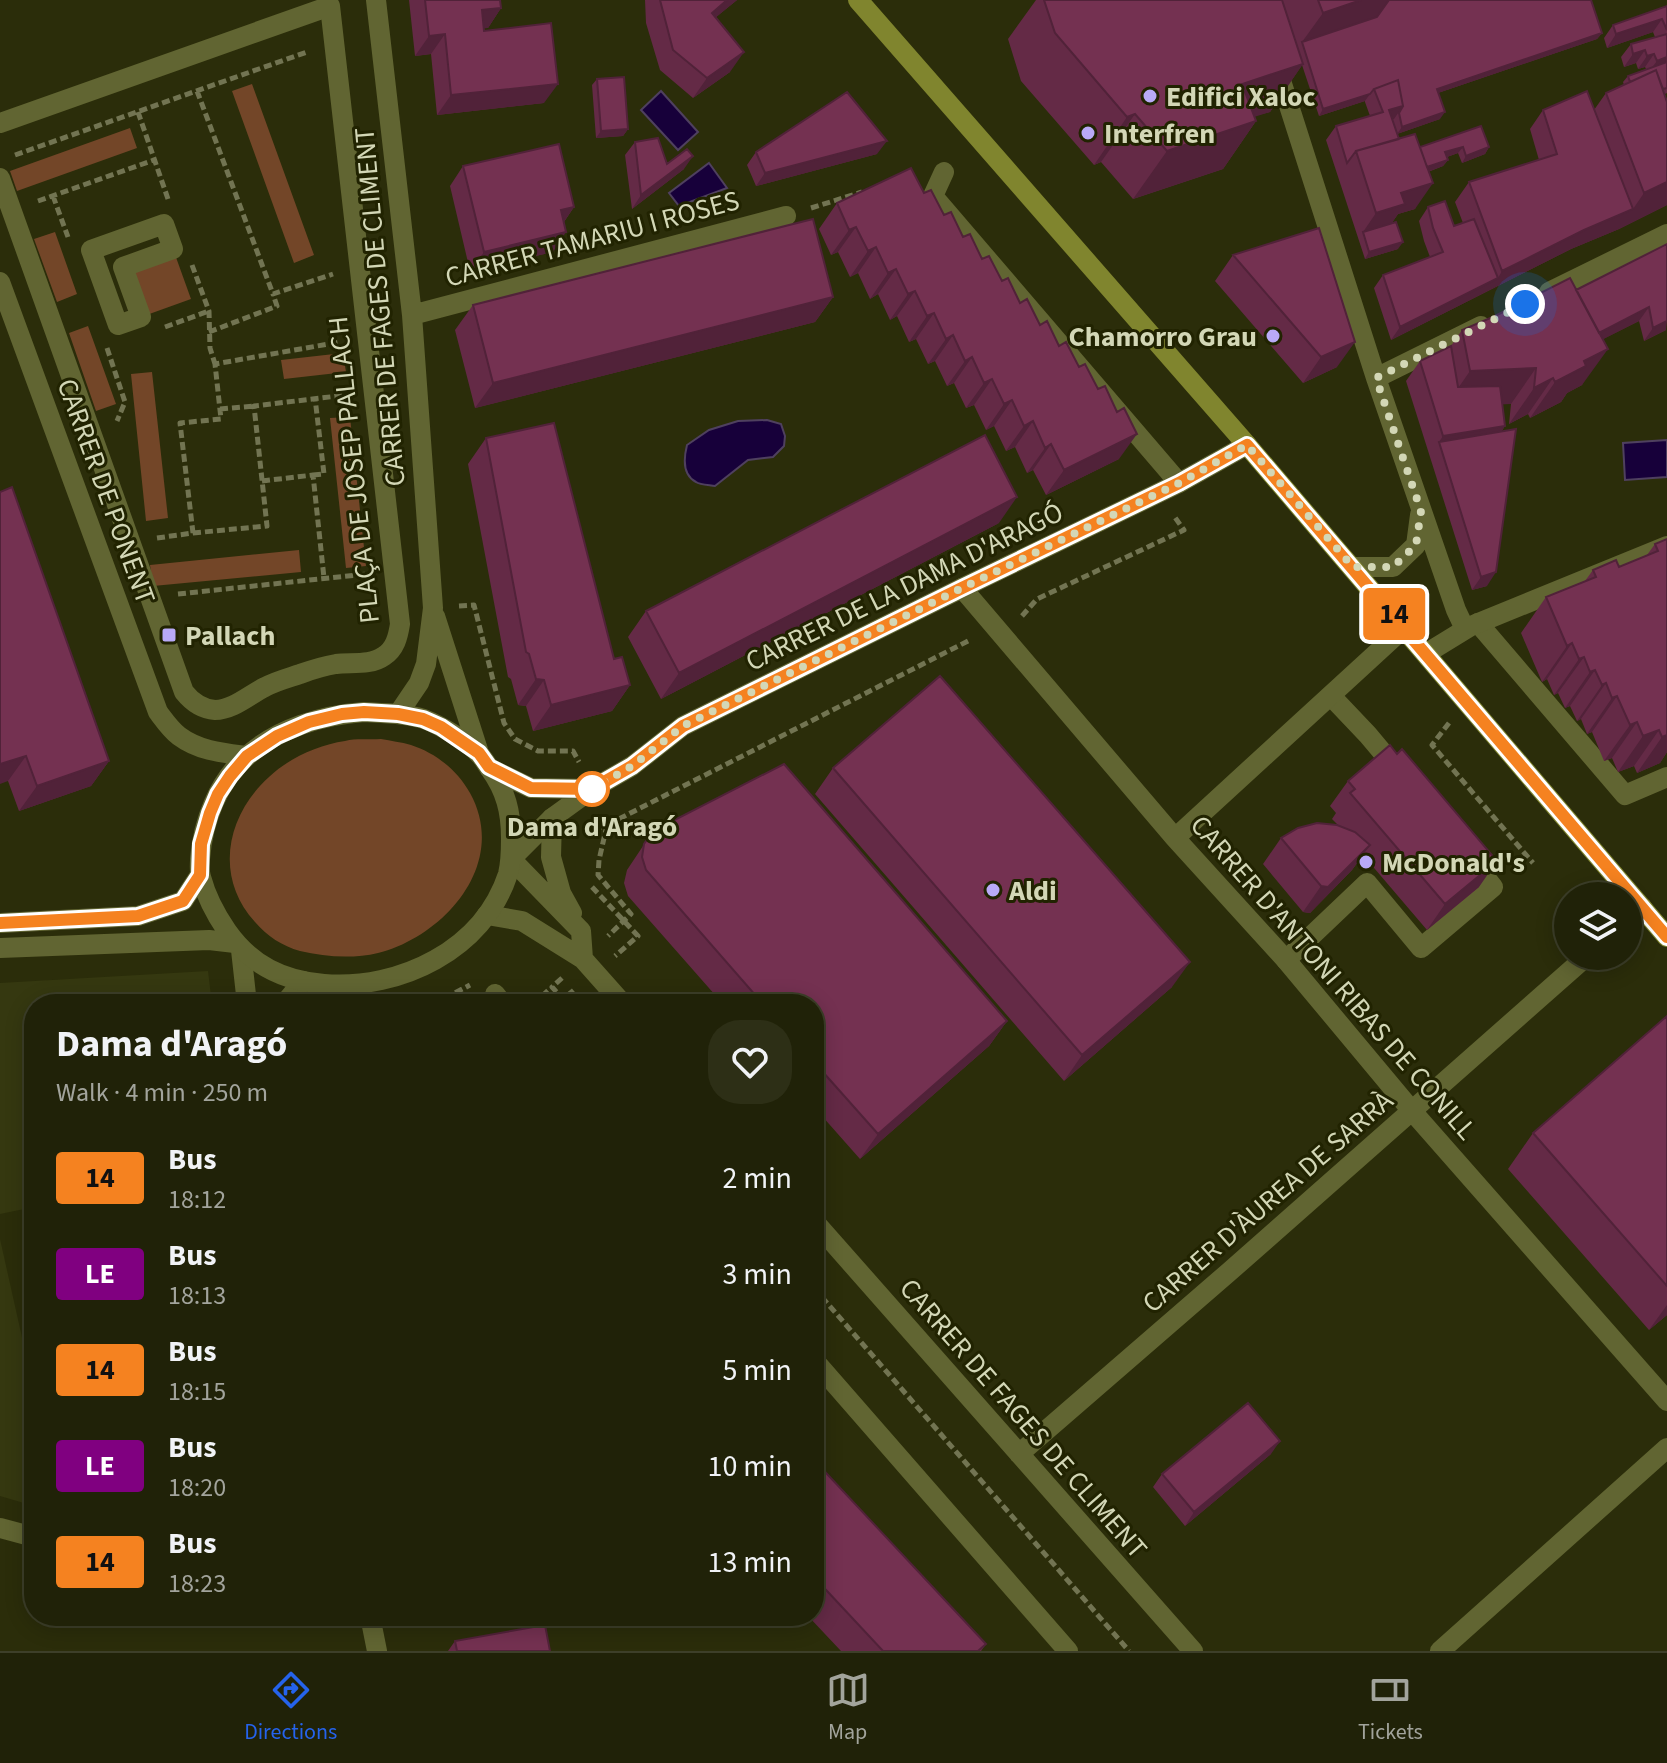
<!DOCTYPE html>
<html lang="en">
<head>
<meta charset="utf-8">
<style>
	body { margin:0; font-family:"Source Sans 3",sans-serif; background:#2d2f16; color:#f1f3f6; height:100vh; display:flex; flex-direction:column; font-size:30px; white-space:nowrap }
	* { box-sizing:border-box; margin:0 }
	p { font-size:26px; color:#a2a49c }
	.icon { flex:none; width:44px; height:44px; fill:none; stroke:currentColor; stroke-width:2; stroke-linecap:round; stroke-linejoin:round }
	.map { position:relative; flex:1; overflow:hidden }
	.details { position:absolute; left:24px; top:994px; width:800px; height:632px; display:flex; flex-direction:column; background:#202208; border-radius:32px; box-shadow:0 4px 20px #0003,0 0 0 2px #3d3f29 }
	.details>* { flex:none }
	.badge { padding:0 16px; border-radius:6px; font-size:28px; line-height:52px }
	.buttons { position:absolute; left:1554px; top:882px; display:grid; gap:16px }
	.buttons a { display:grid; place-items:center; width:88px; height:88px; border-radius:50%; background:#202208; box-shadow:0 4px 20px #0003,0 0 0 2px #3d3f29; font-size:40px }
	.you { position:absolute; width:40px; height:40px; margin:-20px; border:6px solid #fff; border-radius:50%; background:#1a73e8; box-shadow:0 0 0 12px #1a73e833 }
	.map>.badge { position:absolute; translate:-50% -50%; box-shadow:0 0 0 4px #fff }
	.round { display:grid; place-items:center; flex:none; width:84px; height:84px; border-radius:32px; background:#2d2f16 }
	.headline { display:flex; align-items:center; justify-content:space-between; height:136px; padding:0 32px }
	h1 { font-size:38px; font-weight:700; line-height:60px }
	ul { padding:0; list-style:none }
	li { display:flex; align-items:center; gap:24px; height:96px; padding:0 32px }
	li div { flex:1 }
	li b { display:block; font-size:30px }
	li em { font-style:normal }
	li .badge { min-width:88px; font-weight:700; text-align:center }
	.menu { display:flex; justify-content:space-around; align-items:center; height:112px; border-top:2px solid #3d3f29; background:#202208; font-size:22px; color:#a2a49c }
	.menu a { display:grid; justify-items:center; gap:4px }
	.menu .active { color:#2563eb }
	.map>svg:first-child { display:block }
	.built { fill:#353810 }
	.green { fill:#734628 }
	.water { fill:#17003a; stroke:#4f405f; stroke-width:2 }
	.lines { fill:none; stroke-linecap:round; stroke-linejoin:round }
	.path { stroke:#727452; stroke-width:5; stroke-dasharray:8 4; stroke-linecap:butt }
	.service { stroke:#616532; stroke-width:20 }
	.pedestrian { stroke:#616532; stroke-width:20 }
	.minor { stroke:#616532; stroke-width:20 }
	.tertiary { stroke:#616532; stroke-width:20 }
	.secondary { stroke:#80852e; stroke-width:20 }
	.wall { fill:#642a46 }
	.shaded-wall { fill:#512239 }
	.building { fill:#743151; stroke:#512239; stroke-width:2 }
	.line-casing { stroke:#fff; stroke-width:18 }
	.line { stroke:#f58220; stroke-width:12 }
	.walk { stroke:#d3d7b6; stroke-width:8; stroke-dasharray:0 14.4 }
	.poi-dot { fill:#b9aaf7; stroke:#212301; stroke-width:3 }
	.stop-dot { fill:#fff; stroke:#f58220; stroke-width:4 }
	.labels { text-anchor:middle; stroke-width:6; stroke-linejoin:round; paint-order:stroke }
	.poi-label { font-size:28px; font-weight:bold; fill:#d3d7b6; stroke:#212301; text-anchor:start }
	.street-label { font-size:28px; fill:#d3d7b6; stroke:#212301 }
	.stop-label { font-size:28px; font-weight:bold; fill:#d3d7b6; stroke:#212301 }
</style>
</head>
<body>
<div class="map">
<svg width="1667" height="1651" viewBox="0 0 1667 1651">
	<rect width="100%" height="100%" fill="#2b2d0a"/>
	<path class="built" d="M208,971L212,1004H34V1207L0,1214V983Z
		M0,1239L34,1391V1506L0,1496Z"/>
	<path class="green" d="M252,84L314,255L294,263L232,91Z
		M130,128L137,148L17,191L10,171Z
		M55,232L77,294L57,302L34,239Z
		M173,249L191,299L141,317L123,267Z
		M88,326L116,404L96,411L69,333Z
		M343,353L346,372L284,379L281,360Z
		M152,372L168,518L146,521L131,374Z
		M350,417L366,566L346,568L330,418Z
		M299,550L301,572L153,586L150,565Z
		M381,739C391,741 401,742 411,745C436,753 458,771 470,793C509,863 445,936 378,953C353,959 325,957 300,951C282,946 267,936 255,922C214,877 226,816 269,777C289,758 318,745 345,741C356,738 369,740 381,739Z"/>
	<path class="water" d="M661,91L698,132L678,150L641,110Z
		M709,163L727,188L679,206L669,193Z
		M767,420L781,424L785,436L784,446L773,457L748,460L715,486C710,485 700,485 696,482C682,475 684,457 687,445L709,430L738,421Z
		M1667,440V477L1625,480L1623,443Z"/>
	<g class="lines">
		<path class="path" d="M197,91L273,294L333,274
			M138,112L168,199
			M15,155L307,52
			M53,196L68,237
			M38,201L154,160
			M811,208L862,192
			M192,265L209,311L210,348L215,364
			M165,327L209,311
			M209,332L277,306L273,294
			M107,348L125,402L117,421
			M220,409L254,406
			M313,475L324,474L315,398
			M262,481L313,475L324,578
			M193,533L267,526L254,406L346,395
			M157,538L193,533L180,423L221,419L215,364L340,342
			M178,594L367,574
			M459,606L474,605L504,723L515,739L538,751H573L579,762
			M1022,616L1037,599L1184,530L1174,516
			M1449,723L1432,745L1533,863
			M603,815L607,825L970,640
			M607,825L599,860L598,875L631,914L608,936
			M587,832L606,825
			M592,887L638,936L615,956
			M562,978L552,987L563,999
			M434,1004L470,985
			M533,1004L552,987
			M567,1004L563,999L574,990
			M814,1288L1129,1651"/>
		<path class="service" d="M1478,623L1625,795L1667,777
			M1331,696L1368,735L1399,772
			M1286,960L1367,883L1421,948L1493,887L1470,858"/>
		<path class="pedestrian" d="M0,123L330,6L400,624C398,637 395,649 384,656C370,666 351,662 336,664C324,666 311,670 300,674C288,678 276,681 265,687C249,695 233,710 215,710C201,709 192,702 184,692L0,178
			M164,224L173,249L123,267L141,317L118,325L91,250Z
			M495,994L503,1004
			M814,1360L1068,1651"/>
		<path class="minor" d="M376,0L412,315L433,608L426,664L419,683L398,714
			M1277,68L1376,378L1456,610L1465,629
			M944,172L933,196L1179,483
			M0,282L158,712C164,720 171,730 179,736C199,751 223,753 247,756
			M1549,292L1667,234
			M412,315L786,216
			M1376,378L1481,326
			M1353,567H1393L1416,545L1420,515
			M962,588L1175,838L1286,960L1412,1111L1667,1401
			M435,616L479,753
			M1427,653L1471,626L1667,546
			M552,818L551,857L561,893L572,913
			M1175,838L1405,627
			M511,859L581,931L583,959
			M487,915L522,921L583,959L623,1004
			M1628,919L1642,907
			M241,950L247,1004
			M284,1004L303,981
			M814,1221L1193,1651
			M1019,1454L1229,1272L1587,956
			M0,1528L34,1537
			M370,1616L377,1651
			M1440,1651L1667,1448"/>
		<path class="tertiary" d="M364,712C383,713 405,713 424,719C440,725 469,742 480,755C484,759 487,765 490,769C506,791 511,812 511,838C511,850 511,862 508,874C483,950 400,990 324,984C283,981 251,965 227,931C216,915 206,896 201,877C199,871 200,865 200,859C203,821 218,782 246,757C277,728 323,715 364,712Z
			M489,768L531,788L592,789
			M511,859L552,818L592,789L632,766L683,726L962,588L1179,483L1247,445
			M0,923L138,916L183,901L200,875
			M0,948L209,940L235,943"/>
		<path class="secondary" d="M858,0L1247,445L1667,937"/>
	</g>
	<path class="wall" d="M409,0H500L501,8L488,28H484V31L544,103L437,115L431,54L415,56Z
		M645,0H737L716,17L730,72L693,98L660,70L646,23Z
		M1036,0H1591L1602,33L1597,39L1438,93L1440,119L1397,134L1399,139L1420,147H1489L1485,154L1462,163L1458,153L1447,157L1448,160L1443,166L1428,172L1415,209L1398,214L1391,224L1398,249L1365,259L1326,140L1336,126L1370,116L1365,102V101L1319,116L1302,65L1270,112L1254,116L1256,121L1223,169L1133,199L1101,162L1094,165L1021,81L1008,39Z
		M1667,6V93L1665,94L1666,99L1667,98V205L1619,229L1571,249L1391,340L1374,288L1383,275L1430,257L1424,241L1419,221L1428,207L1454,226L1463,223L1455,202L1469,182L1539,160L1530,129L1543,110H1594L1606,93L1624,85L1623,82L1628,76L1646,69L1645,67L1638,69L1636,63L1624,67L1621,57L1631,44L1655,37L1653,32L1607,48L1604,38L1613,25Z
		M597,79L628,129L623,136L596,138L592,85Z
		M635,142L667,164L684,169L632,209L625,155Z
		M756,152L877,154L756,186L747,165Z
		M463,166L574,207L564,222L553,252L470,271L450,186Z
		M924,193L1059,346L1119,459L1046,495L1033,470L1027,473L1015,447L1006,451L994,426L986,430L974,405L966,408L954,383L947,386L935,361L928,364L916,339L909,342L897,316L890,320L878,294L870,299L858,273L850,277L838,252L831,255L819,229L837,203Z
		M1667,244L1666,330L1644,341L1639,321L1603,339L1582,385L1567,393L1561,402L1530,418L1528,414L1509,424L1511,404H1502L1505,426L1501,432L1487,586L1472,590L1406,381L1420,361L1451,346L1462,330L1576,290Z
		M1233,255L1337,367L1303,383L1215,281Z
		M833,297L815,322L475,408L455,330L473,305Z
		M486,438L630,685L612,711L533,731L526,706L518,705L511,679L508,677L468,464Z
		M0,492L109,761L91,786L19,811L8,781Z
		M999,523L661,699L628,637L646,611Z
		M1667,539V752L1660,763L1637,773L1634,766L1618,772L1612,758L1604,761L1592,732L1587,734L1581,719L1577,721L1570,706L1565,708L1558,693L1554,695L1547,679L1542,682L1521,633L1546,597L1585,581L1593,570L1619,567L1647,555L1655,544Z
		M833,768L1172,987L1064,1081L815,794Z
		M1348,781L1479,887L1427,930L1363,855L1352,870L1310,913L1303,912L1263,864L1281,838L1338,825L1332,819L1336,813L1330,806Z
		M653,831L1007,1021L989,1046L860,1159L814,1107V1004H723L628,896L624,883L627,870Z
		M1667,1016V1315L1649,1330L1508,1169L1533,1133Z
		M1271,1454L1185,1526L1153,1487L1162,1474Z
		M814,1460L986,1644L981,1651H841L808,1616H814Z
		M455,1641L550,1651H448Z"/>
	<path class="shaded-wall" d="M727,0H737L698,32L712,13Z
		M1361,0H1389L1373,23L1302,42L1323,13Z
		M501,8L488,28L468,30L482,10Z
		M1662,19L1653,32L1607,48L1616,34Z
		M1602,33L1597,39L1432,95L1437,89Z
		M445,34L431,54L415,56L429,36Z
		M1645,50L1636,63L1624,67L1633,54Z
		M744,52L730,72L693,98L707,78Z
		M1654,54L1645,67L1638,69L1647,56Z
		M1667,57V67L1647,74L1657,61Z
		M1303,64L1270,112L1209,131L1242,84Z
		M558,84L544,103L437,115L451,95Z
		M1370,94L1365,101L1319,116L1323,109Z
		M1403,106L1394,119L1380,123L1389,110Z
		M1445,112L1440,119L1397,134L1402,127Z
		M1135,114L1101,162L1094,165L1127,117Z
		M1256,121L1223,169L1133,199L1167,151Z
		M628,129L623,136L596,138L601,131Z
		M887,141L877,154L756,186L765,173Z
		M1463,147L1458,153L1441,159L1445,152Z
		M1489,147L1485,154L1462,163L1466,156Z
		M693,156L684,169L632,209L641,195Z
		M1448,160L1443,166L1422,174L1426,167Z
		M1667,182V205L1619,229L1571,249L1391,340L1400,327L1498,278L1502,271L1584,230L1633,209L1644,193Z
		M1433,183L1415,209L1398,214L1387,230L1363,232L1376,213L1401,193Z
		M574,207L561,226V210Z
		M856,227L838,252L831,255L849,230Z
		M566,232L553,252L470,271L484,252Z
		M1403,242L1398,249L1365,259L1369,252Z
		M876,247L858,273L850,277L868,251Z
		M896,269L878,294L870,299L888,273Z
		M915,291L897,316L890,320L908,294Z
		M833,297L815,322L475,408L493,383Z
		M1649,307L1639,321L1568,357L1577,344Z
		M934,313L916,339L909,342L927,316Z
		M1667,321L1666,330L1644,341L1653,328Z
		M953,335L935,361L928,364L946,339Z
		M1355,342L1337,367L1303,383L1321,357Z
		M1608,349L1582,385L1567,393L1561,402L1530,418L1555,382L1584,361Z
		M972,357L954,383L947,386L965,361Z
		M1536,368L1511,404L1445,407L1470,371Z
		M1553,378L1528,414L1509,424L1534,388Z
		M992,379L974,405L966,408L984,383Z
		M1012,400L994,426L986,430L1004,404Z
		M1033,421L1015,447L1006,451L1024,426Z
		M1505,426L1491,446L1439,442L1443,436Z
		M1137,434L1119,459L1046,495L1064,470Z
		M1051,444L1033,470L1027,473L1045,448Z
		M1017,497L999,523L661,699L679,673Z
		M1496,572L1487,586L1472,590L1481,577Z
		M1572,643L1547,679L1542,682L1567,646Z
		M1584,657L1558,693L1554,695L1579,659Z
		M1595,670L1570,706L1565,708L1590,672Z
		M536,679L544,680L526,706L518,705Z
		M1606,683L1581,719L1577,721L1602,685Z
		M630,685L612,711L533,731L551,705Z
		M1617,696L1592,732L1587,734L1612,698Z
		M1637,722L1612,758L1604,761L1630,725Z
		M1659,730L1634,766L1618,772L1643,736Z
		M1667,735V752L1660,763L1637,773L1662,737Z
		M26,756L8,781L0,784V764Z
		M109,761L91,786L19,811L37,786Z
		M1370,845L1352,870L1310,913L1303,912L1321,886Z
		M1497,861L1479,887L1427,930L1445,904Z
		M1190,962L1172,987L1064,1081L1082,1055Z
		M1007,1021L989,1046L860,1159L878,1134Z
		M1667,1305V1315L1649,1330Z
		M1280,1441L1271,1454L1185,1526L1194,1512Z"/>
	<path class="building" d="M425,0H500L501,8L482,10L484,31L551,23L558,84L451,95L445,34L429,36Z
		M660,0H727L712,13L744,52L707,78L673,50Z
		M1044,0H1282L1303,64L1242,84L1256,121L1167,151L1135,114L1127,117L1055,33Z
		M1318,0H1361L1323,13Z
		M1389,0H1591L1602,33L1437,89L1445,112L1402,127L1399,113L1403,106L1398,80L1374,89L1370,94L1323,109L1302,42L1377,17Z
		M1667,6V30L1662,19L1616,34L1613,25Z
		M1667,34V57L1657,61L1654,54L1647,56L1645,50L1633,54L1631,44Z
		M1667,62V88L1663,89L1656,70L1630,82L1628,76Z
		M1656,70L1667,102V182L1644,193L1606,93Z
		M624,77L628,129L601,131L597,79Z
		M1398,80L1403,106L1389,110L1399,139L1356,151L1347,163L1336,126L1383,112L1374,89Z
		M1587,91L1633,209L1584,230L1502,271L1469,182L1557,154L1543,110Z
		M847,92L887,141L765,173L756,152Z
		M1481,126L1489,147L1466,156L1463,147L1445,152L1448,160L1427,167L1420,147Z
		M1415,134L1433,183L1401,193L1405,204L1376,213L1356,151Z
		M658,138L667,164L687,149L693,156L641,195L635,142Z
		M559,144L574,207L561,210L566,232L484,252L463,166Z
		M911,168L924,193L931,190L944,215L951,212L963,237L970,234L982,259L989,256L1002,281L1008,278L1020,303L1027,299L1040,325L1047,321L1059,346L1066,342L1079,367L1085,364L1098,389L1105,386L1117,412L1124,408L1137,434L1064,470L1051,444L1045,448L1033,421L1024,426L1012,400L1004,404L992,379L984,383L972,357L965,361L953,335L946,339L934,313L927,316L915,291L908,294L896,269L888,273L876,247L868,251L856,227L849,230L837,203Z
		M1445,201L1454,226L1474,219L1498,278L1400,327L1383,275L1443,252L1433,228L1428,207Z
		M813,219L833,297L493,383L473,305Z
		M1396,222L1403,242L1369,252L1363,232Z
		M1319,228L1355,342L1321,357L1233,255Z
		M1667,244V321L1653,328L1649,307L1599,333L1576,290Z
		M1570,278L1608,349L1584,361L1586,366L1555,382L1553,378L1534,388L1536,368L1470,371L1462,330L1495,316Z
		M1451,346L1458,387L1500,386L1505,426L1443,436L1420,361Z
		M554,423L614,659L622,657L630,685L551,705L544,680L536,679L529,654L526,652L486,438Z
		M1516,429L1496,572L1481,577L1439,442Z
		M985,435L1017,497L679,673L646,611Z
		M12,487L109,761L37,786L26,756L0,764V492Z
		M1667,539V735L1662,737L1659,730L1643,736L1637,722L1630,725L1617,696L1612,698L1606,683L1602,685L1595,670L1590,672L1584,657L1579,659L1572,643L1567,646L1546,597L1596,577L1593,570L1616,560L1619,567L1658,551L1655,544Z
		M940,676L1190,962L1082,1055L833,768Z
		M1390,745L1397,754L1402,749L1497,861L1445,904L1350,793L1355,789L1348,781Z
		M784,764L1007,1021L878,1134L814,1062V1004H763L646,870L642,857L644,844L653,831Z
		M1317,823L1337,825L1355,832L1370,845L1328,887L1321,886L1281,838L1298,828Z
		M1667,1016V1286L1533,1133Z
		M1248,1403L1280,1441L1194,1512L1162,1474Z
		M814,1460L986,1644L978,1651H883L814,1577Z
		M545,1625L550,1651H457L455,1641Z"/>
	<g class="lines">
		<defs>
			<path id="line" d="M0,923L138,916L183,901L200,875L201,844L210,813L218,794L230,776L247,756L277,736L309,722L342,714L364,712L398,714L423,719L441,727L479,753L489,767L531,788L592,789L632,766L683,726L962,588L1179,483L1247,445L1667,937"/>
		</defs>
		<use href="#line" class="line-casing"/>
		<use href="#line" class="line"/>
		<path class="walk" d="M592,789L632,766L683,726L962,588L1179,483L1247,445L1353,567H1393L1416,545L1421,511L1376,378L1525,304"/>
	</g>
	<g class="poi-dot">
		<circle cx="1150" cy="96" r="8"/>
		<circle cx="1088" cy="133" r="8"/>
		<circle cx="1273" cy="336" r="8"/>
		<rect x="161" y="627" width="16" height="16" rx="4"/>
		<circle cx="1366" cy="862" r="8"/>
		<circle cx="993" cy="890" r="8"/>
	</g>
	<circle class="stop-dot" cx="592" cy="789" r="16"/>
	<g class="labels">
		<g class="poi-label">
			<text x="1166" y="106">Edifici Xaloc</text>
			<text x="1104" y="143">Interfren</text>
			<text x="1257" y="346" text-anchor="end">Chamorro Grau</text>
			<text x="185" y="645">Pallach</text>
			<text x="1382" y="872">McDonald's</text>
			<text x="1009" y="900">Aldi</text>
		</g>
		<g class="street-label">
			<text transform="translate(592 238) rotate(-15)" y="10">CARRER TAMARIU I ROSES</text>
			<text transform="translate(379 307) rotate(-95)" y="10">CARRER DE FAGES DE CLIMENT</text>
			<text transform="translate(353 470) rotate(-96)" y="10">PLAÇA DE JOSEP PALLACH</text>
			<text transform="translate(107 491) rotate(70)" y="10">CARRER DE PONENT</text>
			<text transform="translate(904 586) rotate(-26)" y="10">CARRER DE LA DAMA D'ARAGÓ</text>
			<text transform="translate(1334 977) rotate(49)" y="10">CARRER D'ANTONI RIBAS DE CONILL</text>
			<text transform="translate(1267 1201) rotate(-41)" y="10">CARRER D'ÀUREA DE SARRÀ</text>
			<text transform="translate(1024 1418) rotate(49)" y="10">CARRER DE FAGES DE CLIMENT</text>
		</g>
		<g class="stop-label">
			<text x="592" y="836">Dama d'Aragó</text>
		</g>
	</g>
</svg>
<div class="buttons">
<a><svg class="icon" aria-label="layers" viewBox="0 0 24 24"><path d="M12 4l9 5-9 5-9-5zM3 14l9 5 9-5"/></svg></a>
</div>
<div class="you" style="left:1525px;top:304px"></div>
<b class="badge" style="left:1394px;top:614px;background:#f58220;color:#111">14</b>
<section class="details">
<div class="headline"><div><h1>Dama d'Aragó</h1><p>Walk · 4 min · 250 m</p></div><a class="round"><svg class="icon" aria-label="heart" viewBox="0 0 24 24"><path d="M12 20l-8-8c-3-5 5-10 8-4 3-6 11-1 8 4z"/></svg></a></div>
<ul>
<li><span class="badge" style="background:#f58220;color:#111">14</span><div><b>Bus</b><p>18:12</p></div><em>2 min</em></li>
<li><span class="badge" style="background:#800080;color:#fff">LE</span><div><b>Bus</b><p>18:13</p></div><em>3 min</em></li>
<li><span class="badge" style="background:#f58220;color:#111">14</span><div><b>Bus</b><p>18:15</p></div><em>5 min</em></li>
<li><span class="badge" style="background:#800080;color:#fff">LE</span><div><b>Bus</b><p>18:20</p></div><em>10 min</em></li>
<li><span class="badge" style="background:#f58220;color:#111">14</span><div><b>Bus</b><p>18:23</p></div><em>13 min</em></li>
</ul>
</section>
</div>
<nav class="menu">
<a class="active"><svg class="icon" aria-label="directions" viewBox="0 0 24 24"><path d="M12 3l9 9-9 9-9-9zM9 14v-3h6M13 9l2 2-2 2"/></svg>Directions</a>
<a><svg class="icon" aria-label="map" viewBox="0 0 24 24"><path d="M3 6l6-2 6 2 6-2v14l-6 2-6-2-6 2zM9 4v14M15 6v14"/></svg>Map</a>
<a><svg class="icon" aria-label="tickets" viewBox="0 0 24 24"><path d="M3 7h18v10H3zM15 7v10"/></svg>Tickets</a>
</nav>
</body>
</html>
